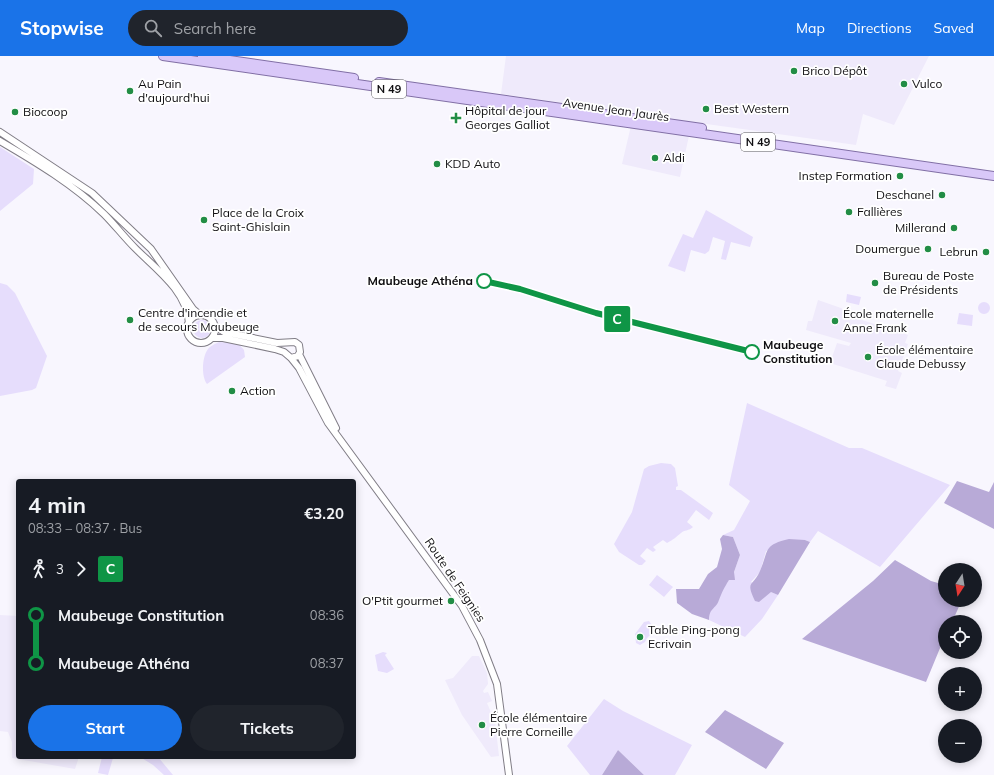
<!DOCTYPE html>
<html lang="en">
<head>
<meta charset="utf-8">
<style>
	body { margin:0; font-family:Mulish,sans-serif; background:#20242c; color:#f1f3f6; height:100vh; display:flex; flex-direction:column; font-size:15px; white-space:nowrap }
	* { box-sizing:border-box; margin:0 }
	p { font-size:13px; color:#9ea1a6 }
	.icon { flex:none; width:22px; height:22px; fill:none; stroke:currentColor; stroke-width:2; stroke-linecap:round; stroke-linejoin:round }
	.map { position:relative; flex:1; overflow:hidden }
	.sheet { position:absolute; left:16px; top:423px; width:340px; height:280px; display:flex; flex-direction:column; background:#171b24; border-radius:4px; box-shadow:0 2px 10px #0003 }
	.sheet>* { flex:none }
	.badge { padding:0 8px; border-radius:3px; font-size:14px; line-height:26px }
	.needle { width:26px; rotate:192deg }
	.controls { position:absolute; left:938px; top:507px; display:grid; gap:8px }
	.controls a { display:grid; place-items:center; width:44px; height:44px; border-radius:50%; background:#171b24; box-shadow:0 2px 10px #0003; font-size:20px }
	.map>.badge { position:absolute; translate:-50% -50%; box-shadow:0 0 0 2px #fff }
	.legs { display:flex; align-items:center; gap:6px; height:44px; padding:0 12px; font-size:13px }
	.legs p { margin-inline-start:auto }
	.headline { display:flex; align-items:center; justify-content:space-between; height:68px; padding:0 12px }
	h1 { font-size:22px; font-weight:700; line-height:30px }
	.cta { display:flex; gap:8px; margin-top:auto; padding:8px 12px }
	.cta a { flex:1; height:46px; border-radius:24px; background:#1a73e8; color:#fff; font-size:16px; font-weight:700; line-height:46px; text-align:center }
	.cta a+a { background:#20242c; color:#f1f3f6 }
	ul { padding:0 12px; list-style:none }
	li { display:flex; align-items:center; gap:14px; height:48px; font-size:15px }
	li i { display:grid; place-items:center; width:6px; height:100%; margin:0 5px; background:currentColor }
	li i::after { content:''; width:10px; height:10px; margin:-5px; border:3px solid; border-radius:50%; background:#171b24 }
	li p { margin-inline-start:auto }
	li:first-child i { background:linear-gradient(#0000 50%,currentColor 0) }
	li:last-child i { background:linear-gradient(currentColor 50%,#0000 0) }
	header { display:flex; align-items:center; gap:24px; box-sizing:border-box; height:56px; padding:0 20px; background:#1a73e8; color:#fff }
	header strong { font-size:19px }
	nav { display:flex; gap:22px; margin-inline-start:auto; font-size:14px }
	.search { width:280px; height:36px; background:#20242c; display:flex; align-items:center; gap:10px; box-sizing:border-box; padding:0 14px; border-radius:22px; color:#9ea1a6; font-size:15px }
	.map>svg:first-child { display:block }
	.built { fill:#efeafb }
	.green { fill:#e6ddfc }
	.forest { fill:#b8aad7 }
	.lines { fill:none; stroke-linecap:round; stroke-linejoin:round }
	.minor-casing { stroke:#807d86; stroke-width:8 }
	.major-casing { stroke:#816fa5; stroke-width:10 }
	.minor { stroke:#fff; stroke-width:6 }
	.major { stroke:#d9c8f8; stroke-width:8 }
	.line-1-casing { stroke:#fff; stroke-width:9 }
	.line-1 { stroke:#0f9546; stroke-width:6 }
	.poi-dot { fill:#228d45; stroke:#fff; stroke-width:1.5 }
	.stop-1-dot { fill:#fff; stroke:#0f9546; stroke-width:2 }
	.labels { text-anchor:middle; stroke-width:3.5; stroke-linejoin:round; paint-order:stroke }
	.shield { fill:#fff; stroke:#575658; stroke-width:1 }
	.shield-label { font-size:11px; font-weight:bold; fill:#0f0e11 }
	.poi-label { font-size:12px; fill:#0f0e11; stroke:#fff; text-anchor:start }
	.street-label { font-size:12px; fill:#0f0e11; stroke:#fff }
	.stop-label { font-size:12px; font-weight:bold; fill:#0f0e11; stroke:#fff; text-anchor:end }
</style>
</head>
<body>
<header>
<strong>Stopwise</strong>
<div class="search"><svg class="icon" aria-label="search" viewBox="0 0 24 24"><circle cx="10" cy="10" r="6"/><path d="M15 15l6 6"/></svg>Search here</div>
<nav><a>Map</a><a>Directions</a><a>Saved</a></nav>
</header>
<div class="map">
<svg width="994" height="719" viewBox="0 0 994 719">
	<rect width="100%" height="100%" fill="#f8f6fe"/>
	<path class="built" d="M506,0H929L894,69L863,58L856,89L692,66L680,121L622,108L634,57L501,38Z
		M818,244L841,252L859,263L908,279L905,287L908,288L898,315L902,317L896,333L885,330L887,325L830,307L837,287L849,290L851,287L806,274L808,265H812Z
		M0,559L18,560V701H79L75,713L12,702V686L8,676L0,675Z
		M472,600H479L487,617L488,628L483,635L484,637L488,636L492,645L487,647L495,666L499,700L491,701L462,659L445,624L453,622Z"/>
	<path class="green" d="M0,91L34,113L33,128L0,155Z
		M706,154L753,181L750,191L731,186L726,204L721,203L725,185L713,181L709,195L705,198L691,194L685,216L668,210L683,178L693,182Z
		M0,227L7,229L15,237L47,300L36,332L32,334L0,340Z
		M847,238L861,241L859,249L846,246Z
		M978 252a6 6 0 1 1 12 0a6 6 0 1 1-12 0Z
		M959,257L973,259L972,270L957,268Z
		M193 273a9 9 0 1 1 18 0a9 9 0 1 1-18 0Z
		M219,286L238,287L244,294L245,301L207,328C201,320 202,301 208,293C210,290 215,288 219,286Z
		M747,347L849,392H862L950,429L880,511L818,475L810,486L805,484L766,495L760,516L751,526L778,539L762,563L745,581L709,564V557L719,544V539L734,516L740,499L733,481L723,479L734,474L750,445L729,429Z
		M661,407L671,408L675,412L678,430L676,431V434H681L713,457L709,464L696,454L687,466L693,471C689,475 684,474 681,477C676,481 673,484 667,487L663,484L653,491L656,494L653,496L647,492L640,500L646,505L642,509H639L619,496L614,488L632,456L644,413L649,410Z
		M657,519L673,531L664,541L649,529Z
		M649,565L652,569V577L647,582L645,586L640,589L636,587L635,578L644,566Z
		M383,596L387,597L385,599L394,613L387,617L378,615L375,599Z
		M604,643L623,655L692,689L675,719H644L618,694L602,719H590L567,690Z
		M102,701L113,702L108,719L98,717Z
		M140,701H158L173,719H164L153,709Z"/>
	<path class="forest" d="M957,425L989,436L994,426V473L944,447Z
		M723,479L733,481L740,499L734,516L735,524H729C724,532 722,536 719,544C716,553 709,552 709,564L692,558L677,547L676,533H699L708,518L717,511L722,493L720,483Z
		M789,483L805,484L810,486L778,539L771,536L759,546L755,545C745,524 753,531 760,515C769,494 763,489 789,483Z
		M895,504L931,525L945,529V544H962L952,566H945V580L926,626L802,583L873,525Z
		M725,654L784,687L766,713L705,676Z
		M618,694L644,719H602Z"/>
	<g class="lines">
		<defs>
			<path id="minor" d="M0,76L92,137L151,193L193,253L200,259
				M0,85C36,106 74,129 104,158C115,169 124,181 135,192C156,213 187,235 189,267
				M187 273a14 14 0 1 1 28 0a14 14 0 1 1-28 0Z
				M215,270L224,276L277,287L295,286L299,289L300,296L298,300L291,302
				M212,282H223L275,293L284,296L291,302L299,312L328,367L462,550L480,584L497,628L509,719
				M299,298L336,372"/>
			<path id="major" d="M163,0L994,120
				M202,0L354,22
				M379,26L702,72"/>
		</defs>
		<use href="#minor" class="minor-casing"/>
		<use href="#major" class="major-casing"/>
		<use href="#minor" class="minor"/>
		<use href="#major" class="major"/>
	</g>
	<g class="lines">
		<defs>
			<path id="line-1" d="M484,225L520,233L596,257L752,296"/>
		</defs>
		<use href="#line-1" class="line-1-casing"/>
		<use href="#line-1" class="line-1"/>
	</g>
	<g class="poi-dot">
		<circle cx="794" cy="15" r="4"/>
		<circle cx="904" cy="28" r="4"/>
		<circle cx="130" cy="35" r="4"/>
		<circle cx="706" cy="53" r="4"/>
		<circle cx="15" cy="56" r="4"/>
		<path d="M454 56h4v4h4v4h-4v4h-4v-4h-4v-4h4z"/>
		<circle cx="655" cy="102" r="4"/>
		<circle cx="437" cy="108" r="4"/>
		<circle cx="900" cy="120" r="4"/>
		<circle cx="942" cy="139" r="4"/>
		<circle cx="849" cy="156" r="4"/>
		<circle cx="204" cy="164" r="4"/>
		<circle cx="954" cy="172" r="4"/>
		<circle cx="928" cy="193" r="4"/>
		<circle cx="986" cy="196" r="4"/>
		<circle cx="875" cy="227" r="4"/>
		<circle cx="130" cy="264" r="4"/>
		<circle cx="835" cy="265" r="4"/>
		<circle cx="868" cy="301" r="4"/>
		<circle cx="232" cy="335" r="4"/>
		<circle cx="451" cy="545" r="4"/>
		<circle cx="640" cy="581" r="4"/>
		<circle cx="482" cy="669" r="4"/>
	</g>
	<g class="stop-1-dot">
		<circle cx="484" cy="225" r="7"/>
		<circle cx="752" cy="296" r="7"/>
	</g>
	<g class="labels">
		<g class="shield">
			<rect x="372" y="24" width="34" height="18" rx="3"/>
			<rect x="741" y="77" width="34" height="18" rx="3"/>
		</g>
		<g class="shield-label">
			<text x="389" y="37">N 49</text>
			<text x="758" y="90">N 49</text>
		</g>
		<g class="poi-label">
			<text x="802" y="19">Brico Dépôt</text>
			<text x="138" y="32">Au Pain<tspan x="138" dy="14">d'aujourd'hui</tspan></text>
			<text x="912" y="32">Vulco</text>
			<text x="714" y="57">Best Western</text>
			<text x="465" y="59">Hôpital de jour<tspan x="465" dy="14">Georges Galliot</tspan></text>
			<text x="23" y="60">Biocoop</text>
			<text x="663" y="106">Aldi</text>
			<text x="445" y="112">KDD Auto</text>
			<text x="892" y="124" text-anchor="end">Instep Formation</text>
			<text x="934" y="143" text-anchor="end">Deschanel</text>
			<text x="857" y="160">Fallières</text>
			<text x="212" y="161">Place de la Croix<tspan x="212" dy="14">Saint-Ghislain</tspan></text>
			<text x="946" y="176" text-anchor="end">Millerand</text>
			<text x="920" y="197" text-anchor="end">Doumergue</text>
			<text x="978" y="200" text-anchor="end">Lebrun</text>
			<text x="883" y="224">Bureau de Poste<tspan x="883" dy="14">de Présidents</tspan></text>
			<text x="138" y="261">Centre d'incendie et<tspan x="138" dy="14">de secours Maubeuge</tspan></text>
			<text x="843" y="262">École maternelle<tspan x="843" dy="14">Anne Frank</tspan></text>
			<text x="876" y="298">École élémentaire<tspan x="876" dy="14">Claude Debussy</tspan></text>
			<text x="240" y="339">Action</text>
			<text x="443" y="549" text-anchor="end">O'Ptit gourmet</text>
			<text x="648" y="578">Table Ping-pong<tspan x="648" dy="14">Ecrivain</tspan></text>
			<text x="490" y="666">École élémentaire<tspan x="490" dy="14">Pierre Corneille</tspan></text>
		</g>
		<g class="street-label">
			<text transform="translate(616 54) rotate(8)" y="4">Avenue Jean Jaurès</text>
			<text transform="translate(455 524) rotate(56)" y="4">Route de Feignies</text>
		</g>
		<g class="stop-label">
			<text x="473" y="229">Maubeuge Athéna</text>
			<text x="763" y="293" text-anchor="start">Maubeuge<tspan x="763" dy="14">Constitution</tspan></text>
		</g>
	</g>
</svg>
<div class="controls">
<a><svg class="needle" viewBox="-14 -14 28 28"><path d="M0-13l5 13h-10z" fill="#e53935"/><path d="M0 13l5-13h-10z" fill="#9ea1a6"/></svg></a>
<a><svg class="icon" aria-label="locate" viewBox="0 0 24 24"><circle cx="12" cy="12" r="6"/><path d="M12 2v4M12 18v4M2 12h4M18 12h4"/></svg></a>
<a>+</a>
<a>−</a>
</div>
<b class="badge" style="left:617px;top:263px;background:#0f9546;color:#fff">C</b>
<section class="sheet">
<div class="headline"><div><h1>4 min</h1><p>08:33 – 08:37 · Bus</p></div><b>€3.20</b></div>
<div class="legs"><svg class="icon" aria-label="walk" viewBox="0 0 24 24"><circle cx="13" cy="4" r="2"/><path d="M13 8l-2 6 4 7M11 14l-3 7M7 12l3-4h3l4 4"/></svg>3<svg class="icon" aria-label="forward" viewBox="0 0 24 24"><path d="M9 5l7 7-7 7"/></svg><b class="badge" style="background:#0f9546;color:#fff">C</b></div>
<ul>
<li><i style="color:#0f9546"></i><b>Maubeuge Constitution</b><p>08:36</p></li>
<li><i style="color:#0f9546"></i><b>Maubeuge Athéna</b><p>08:37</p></li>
</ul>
<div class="cta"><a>Start</a><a>Tickets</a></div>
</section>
</div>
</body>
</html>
